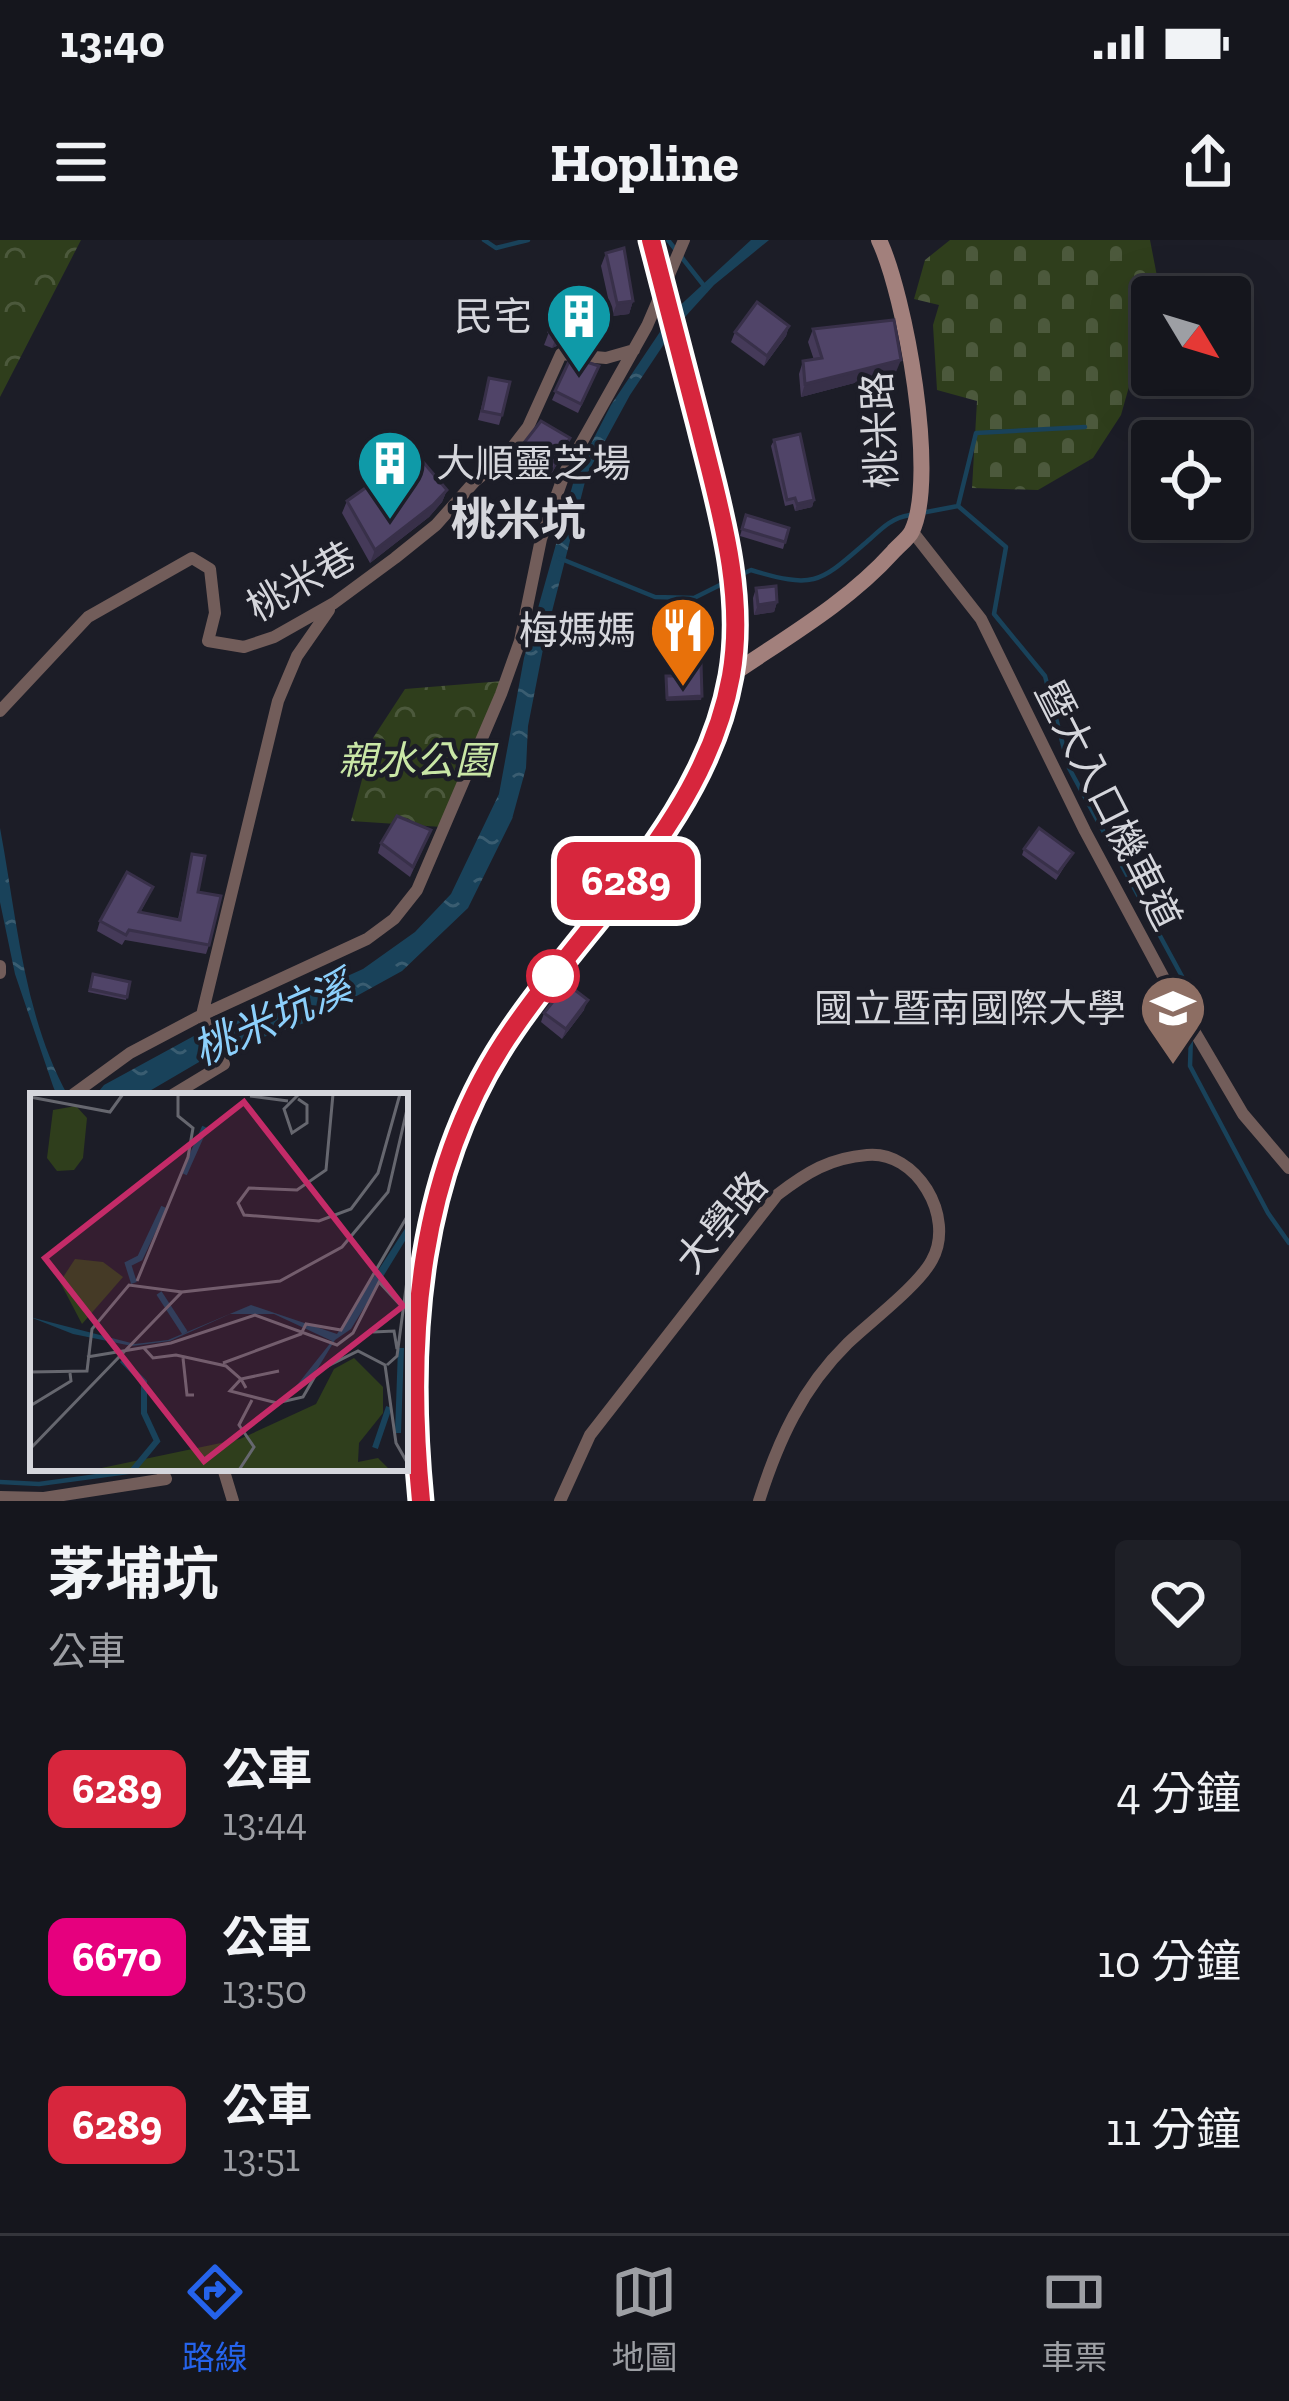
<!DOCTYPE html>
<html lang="zh-TW">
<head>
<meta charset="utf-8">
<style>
	body { margin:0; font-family:"Zilla Slab","Noto Sans TC",serif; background:#1e1f26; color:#f1f3f6; height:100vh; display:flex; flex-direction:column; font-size:45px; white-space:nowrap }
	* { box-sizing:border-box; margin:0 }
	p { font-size:39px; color:#9d9fa4 }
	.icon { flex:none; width:66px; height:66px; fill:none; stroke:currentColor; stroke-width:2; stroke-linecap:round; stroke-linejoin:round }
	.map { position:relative; height:1261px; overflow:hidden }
	.details { display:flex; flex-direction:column; background:#15161d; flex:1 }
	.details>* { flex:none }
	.badge { padding:0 24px; border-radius:18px; font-size:42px; line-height:78px }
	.needle { width:78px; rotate:128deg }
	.buttons { position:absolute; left:1131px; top:36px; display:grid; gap:24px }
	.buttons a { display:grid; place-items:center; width:120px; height:120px; border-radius:12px; background:#15161d; box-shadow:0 12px 48px #0002,0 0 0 3px #34353b; font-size:60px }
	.map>.badge { position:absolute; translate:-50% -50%; box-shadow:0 0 0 6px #fff }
	.round { display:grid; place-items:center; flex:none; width:126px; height:126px; border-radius:12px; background:#1e1f26 }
	.summary { display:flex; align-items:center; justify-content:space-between; height:204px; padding:0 48px }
	h1 { font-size:57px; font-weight:700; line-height:90px }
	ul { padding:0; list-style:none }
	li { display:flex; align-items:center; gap:36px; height:168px; padding:0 48px }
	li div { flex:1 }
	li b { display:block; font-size:45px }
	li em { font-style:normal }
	li .badge { min-width:132px; font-weight:700; text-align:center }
	.status { display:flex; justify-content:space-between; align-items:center; height:84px; padding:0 60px; background:#15161d; direction:ltr }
	.status svg { height:33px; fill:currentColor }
	header { display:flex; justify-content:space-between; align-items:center; height:156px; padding:0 48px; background:#15161d; font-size:54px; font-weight:700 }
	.menu { display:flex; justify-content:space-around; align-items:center; height:168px; border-top:3px solid #34353b; background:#15161d; font-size:33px; color:#9d9fa4 }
	.menu a { display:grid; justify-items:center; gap:6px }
	.menu .selected { color:#2563eb }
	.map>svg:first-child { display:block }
	.forest { fill:url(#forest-crowns) }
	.cemetery { fill:url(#cemetery-stones) }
	.water { fill:url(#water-ripples) }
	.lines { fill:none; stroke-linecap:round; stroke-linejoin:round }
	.stream { stroke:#19425a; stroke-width:4.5 }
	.street { stroke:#725d5a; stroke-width:12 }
	.secondary { stroke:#a2807c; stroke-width:16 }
	.primary { stroke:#c79c96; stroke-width:18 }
	.primary-bridge { stroke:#c79c96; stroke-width:18 }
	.wall { fill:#453a59 }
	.shaded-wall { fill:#383049 }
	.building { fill:#504468; stroke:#383049; stroke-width:3 }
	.line-casing { stroke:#fff; stroke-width:27 }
	.line { stroke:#d7263d; stroke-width:18 }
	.stop-dot { fill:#fff; stroke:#d7263d; stroke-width:6 }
	.labels { text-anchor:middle; stroke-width:9; stroke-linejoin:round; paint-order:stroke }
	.poi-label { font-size:39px; fill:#d5d6dc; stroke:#1c1d27; text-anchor:end }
	.street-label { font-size:39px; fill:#d5d6dc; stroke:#1c1d27 }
	.park-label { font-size:39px; font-style:italic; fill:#c9e7a6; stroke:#1c1d27 }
	.water-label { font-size:42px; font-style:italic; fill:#8cd0fc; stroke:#1c1d27 }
	.quarter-label { font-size:45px; font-weight:bold; fill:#d5d6dc; stroke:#1c1d27 }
	.inset-river { fill:none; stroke:#19425a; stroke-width:6 }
	.inset-road { fill:none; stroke:#66676f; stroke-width:3 }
	.view { fill:#c42b68; fill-opacity:0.15; stroke:#c42b68; stroke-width:6 }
	.inset-edge { fill:none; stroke:#d5d6dc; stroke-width:6 }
</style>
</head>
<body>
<div class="status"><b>13:40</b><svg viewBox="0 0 49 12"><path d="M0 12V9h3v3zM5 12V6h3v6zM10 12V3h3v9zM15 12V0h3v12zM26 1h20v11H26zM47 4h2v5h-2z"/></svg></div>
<header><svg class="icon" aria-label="menu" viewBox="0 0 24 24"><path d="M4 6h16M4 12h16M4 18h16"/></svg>Hopline<svg class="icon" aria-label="share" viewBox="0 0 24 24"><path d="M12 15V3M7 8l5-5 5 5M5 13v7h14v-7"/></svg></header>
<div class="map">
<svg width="1289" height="1261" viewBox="0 0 1289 1261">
	<defs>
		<pattern id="forest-crowns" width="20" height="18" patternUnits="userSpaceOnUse" patternTransform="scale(3)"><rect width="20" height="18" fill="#2f3e1c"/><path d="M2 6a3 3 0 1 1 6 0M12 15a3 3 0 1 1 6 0" fill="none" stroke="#4c593c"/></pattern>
		<pattern id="cemetery-stones" width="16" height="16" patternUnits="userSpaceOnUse" patternTransform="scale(3)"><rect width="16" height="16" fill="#2f3e1c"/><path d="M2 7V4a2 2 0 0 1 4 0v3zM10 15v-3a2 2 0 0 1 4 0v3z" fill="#4c593c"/></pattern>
		<pattern id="water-ripples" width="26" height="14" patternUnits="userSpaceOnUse" patternTransform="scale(3)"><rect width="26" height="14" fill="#19425a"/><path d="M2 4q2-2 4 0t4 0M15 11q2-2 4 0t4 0" fill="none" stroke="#3a5d71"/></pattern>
	</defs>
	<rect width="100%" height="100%" fill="#1c1d27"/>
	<path class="forest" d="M0,0H81L0,157Z
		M503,441L442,587L351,581L373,498L405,449Z"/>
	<path class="cemetery" d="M950,0H1150L1161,57H1152V122L1132,136L1121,175L1093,218L1038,250L972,248L977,161L937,150L933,85L939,65L914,59L925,20Z"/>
	<path class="water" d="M751,0H769L714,45L674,89L630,155L587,234L545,399L528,486L526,528L512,579L468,668L402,731L313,780L211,815L141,856H95L104,845L203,791L270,771L363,729L415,692L451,654L499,554L524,418L576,233L611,165L674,71Z
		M0,588C17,678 23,774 68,856H57L53,846L15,734L0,662Z"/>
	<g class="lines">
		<path class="stream" d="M484,0L496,8L528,0
			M668,0L705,47
			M958,266L976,193L1085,187
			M921,273L958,266L1006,307L994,374L1045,436L1069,528L1191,753V777
			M559,318L655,357L694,358L728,341
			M738,336L751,330C817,350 820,342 870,299C883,287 892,278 910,275
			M1191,795L1190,826L1268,973L1289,1003
			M0,1242L39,1244L157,1228"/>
		<path class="street" d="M912,291L981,379L1085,591L1173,755L1243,874L1289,928
			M0,471L88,377L192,318L210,329L215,373L208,401L244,407L274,397L334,363L395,318L436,285L475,241L504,218L528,187L561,114L606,118L634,110
			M0,726V733
			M71,856L130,813L202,775L367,699L394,679L417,650L501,454L520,401L541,299L565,232L647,86L684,0
			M171,856L224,824L202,775L278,461L297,416L329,370
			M223,1228L233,1261
			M0,1257L44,1258L166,1239L161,1228
			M560,1261L590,1195L777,955C807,932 830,918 867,915C916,910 956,977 932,1020C919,1045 870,1082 848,1103C802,1148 778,1201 759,1261"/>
		<path class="secondary" d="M731,435C787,397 848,362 893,312C898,306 909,298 912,291C938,236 905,55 879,0"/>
		<path class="primary" d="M421,1261C405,1100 417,926 513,788C591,676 706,576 731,436C748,340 713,241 689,149"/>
		<path class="primary-bridge" d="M651,0L689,149"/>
	</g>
	<path class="wall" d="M606,13L633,61L629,74L612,76L601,26Z
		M556,74L583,83L575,105L561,104L552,108L544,105Z
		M789,86L786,96L764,126L731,102L735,92Z
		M813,89L896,132L801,157L799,134L803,121L814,120L808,102Z
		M571,117L596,134L578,173L552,160Z
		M489,138L502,175L499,185L478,180Z
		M570,198L565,211L550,236L518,217L523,204Z
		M774,200L814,260L812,267L795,271L793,264L785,266L771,206Z
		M389,245L447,250L442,262L429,277L370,323L342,273L347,261Z
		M746,275L789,288L783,309L740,296Z
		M756,348L777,362L774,372L754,375L753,358Z
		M427,600L410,637L378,613L381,603Z
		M1024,609L1073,613L1056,640L1022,615Z
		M192,614L209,705L206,714L125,700L122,705L97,691L100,681L149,656L140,673L178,679Z
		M93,734L130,742L126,760L88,752Z
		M584,770L562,799L541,782L544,773Z"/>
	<path class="shaded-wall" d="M633,61L629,74L612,76L617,63Z
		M789,86L786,96L764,126L767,116Z
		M565,91L579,92L575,105L561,104L552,108L557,95Z
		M901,120L896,132L801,157L805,144Z
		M570,198L565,211L550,236L555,223Z
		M447,250L442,262L429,277L370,323L375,310Z
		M814,260L812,267L795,271L797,264Z
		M777,362L774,372L754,375L758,365Z
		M692,395L690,401L677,402L679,396Z
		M702,456L701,460L666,461L667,458Z
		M588,760L584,770L562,799L566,789Z"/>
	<path class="building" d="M624,8L633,61L617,63L606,13Z
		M757,62L789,86L767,116L735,92Z
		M556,74L583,83L579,92L565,91L557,95L549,92Z
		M894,80L901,120L805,144L803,121L822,118L813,89Z
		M571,117L599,126L581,164L555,151Z
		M489,138L510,142L502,175L482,171Z
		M541,181L570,198L555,223L523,204Z
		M800,194L814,260L797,264L795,258L787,260L774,200Z
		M424,223L447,250L433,265L375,310L347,261L381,237L389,245Z
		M746,275L789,288L785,302L742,289Z
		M776,346L777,362L758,365L756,348Z
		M691,377L692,395L679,396V378Z
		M701,423L702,456L667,458L666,436H675V424Z
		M397,576L431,590L413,627L381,603Z
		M1039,588L1073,613L1058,633L1024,609Z
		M192,614L205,616L198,652L221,656L209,705L129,690L126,695L100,681L127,632L153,647L139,672L180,680Z
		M93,734L130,742L127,757L90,749Z
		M567,744L588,760L566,789L544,773Z"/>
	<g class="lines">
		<defs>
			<path id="line" d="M421,1261C405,1099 417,927 513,789C590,676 706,577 731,436C746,352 719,266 699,185C683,124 667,62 651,0"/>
		</defs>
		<use href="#line" class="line-casing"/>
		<use href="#line" class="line"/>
	</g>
	<defs>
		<symbol id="building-pin" viewBox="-11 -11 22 30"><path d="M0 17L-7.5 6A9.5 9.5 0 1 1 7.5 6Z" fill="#0f9aa8" stroke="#1c1d27"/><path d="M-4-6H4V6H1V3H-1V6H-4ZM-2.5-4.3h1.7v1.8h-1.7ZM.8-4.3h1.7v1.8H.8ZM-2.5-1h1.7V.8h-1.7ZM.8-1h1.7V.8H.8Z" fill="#fff"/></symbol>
		<symbol id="restaurant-pin" viewBox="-11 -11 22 30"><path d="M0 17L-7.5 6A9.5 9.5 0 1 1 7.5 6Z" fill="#e8710a" stroke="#1c1d27"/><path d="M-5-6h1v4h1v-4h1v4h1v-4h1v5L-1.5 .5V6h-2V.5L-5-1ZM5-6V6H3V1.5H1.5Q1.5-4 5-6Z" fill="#fff"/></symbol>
		<symbol id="university-pin" viewBox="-11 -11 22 30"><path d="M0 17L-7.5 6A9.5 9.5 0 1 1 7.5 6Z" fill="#8d6e63" stroke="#1c1d27"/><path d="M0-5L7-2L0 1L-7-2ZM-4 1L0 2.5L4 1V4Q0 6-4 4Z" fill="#fff"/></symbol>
	</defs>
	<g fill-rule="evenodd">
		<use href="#building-pin" x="541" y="38" width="76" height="104"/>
		<use href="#building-pin" x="352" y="185" width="76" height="104"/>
		<use href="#restaurant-pin" x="645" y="352" width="76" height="104"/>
		<use href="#university-pin" x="1135" y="730" width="76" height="104"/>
	</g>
	<circle class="stop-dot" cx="553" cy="736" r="24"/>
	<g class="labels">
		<g class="poi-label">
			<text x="532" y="90">民宅</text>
			<text x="436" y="237" text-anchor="start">大順靈芝場</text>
			<text x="636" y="404">梅媽媽</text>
			<text x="1126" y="782">國立暨南國際大學</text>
		</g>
		<g class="street-label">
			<text transform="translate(879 190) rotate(-93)" y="14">桃米路</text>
			<text transform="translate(301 341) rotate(-30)" y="14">桃米巷</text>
			<text transform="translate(1109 565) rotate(63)" y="14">暨大入口機車道</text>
			<text transform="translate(721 982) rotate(-50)" y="14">大學路</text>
		</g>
		<g class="park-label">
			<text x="416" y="534">親水公園</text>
		</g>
		<g class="water-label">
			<text transform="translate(272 778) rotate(-24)" y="15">桃米坑溪</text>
		</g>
		<g class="quarter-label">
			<text x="518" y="295">桃米坑</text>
		</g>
	</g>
	<g transform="translate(30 853)">
		<rect width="378" height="378" fill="#1c1d27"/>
		<path d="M324,265L353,294V320L329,350L328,369L348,365L360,377H62L210,346L286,311L304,276Z" fill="#2f3e1c"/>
		<path d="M45,166L73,169L93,184L52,231L30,189Z" fill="#2f3e1c"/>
		<path d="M46,13L57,25L53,65L44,77L27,78L17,65L23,17Z" fill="#2f3e1c"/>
		<path d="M378,131V143L321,236L305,247L288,275L256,306L302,248L244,221H200L140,248L102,253L43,241L0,224L105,251L138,247L221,212L307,241Z" fill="#19425a"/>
		<path class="inset-river" d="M154,81L175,34M104,190L98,171L110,165L134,114M129,200L155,240M92,267L114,289V320L127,348L103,377M368,340L371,255M345,355L359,314"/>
		<path class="inset-road" d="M303,1L296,77L267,97L219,95L208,110L214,122L289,128L321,116L348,80L370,1M220,3L258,8M0,4L80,19L93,1M268,6L277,12V30L262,40L254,16L269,1M107,188L158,64L163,35L148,23V1M343,239L364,238L367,256M113,254L123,265L146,262L196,273L211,286L200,298L247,310L273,304L288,278L328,258L355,272L366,350L378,371M57,264L141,250L225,222L307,252L323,240L349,189L373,215M153,265L157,302H164M193,270L271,241L276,231L311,237L378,122M357,272L367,263L378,180M0,279L57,278L62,236L99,192L152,199M216,295L211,286L249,278M0,313L41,288L40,280M0,356L152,199L250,188L312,154L358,99L378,12M209,377L224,354L209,332L222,307"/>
		<path class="view" d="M214,9L373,213L174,368L15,165Z"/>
		<rect width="378" height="378" class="inset-edge"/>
	</g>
</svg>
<div class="buttons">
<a><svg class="needle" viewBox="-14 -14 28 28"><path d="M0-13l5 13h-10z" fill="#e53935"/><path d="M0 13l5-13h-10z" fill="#9d9fa4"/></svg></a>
<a><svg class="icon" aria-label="locate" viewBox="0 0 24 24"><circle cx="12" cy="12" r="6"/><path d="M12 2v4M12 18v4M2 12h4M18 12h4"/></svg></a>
</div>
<b class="badge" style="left:626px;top:641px;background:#d7263d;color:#fff">6289</b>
</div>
<section class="details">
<div class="summary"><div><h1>茅埔坑</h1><p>公車</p></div><a class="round"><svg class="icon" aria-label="heart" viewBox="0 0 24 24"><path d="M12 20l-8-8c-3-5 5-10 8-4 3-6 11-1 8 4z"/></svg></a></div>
<ul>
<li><span class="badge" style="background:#d7263d;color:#fff">6289</span><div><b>公車</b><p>13:44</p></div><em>4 分鐘</em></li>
<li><span class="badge" style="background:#e6007e;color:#fff">6670</span><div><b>公車</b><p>13:50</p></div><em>10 分鐘</em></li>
<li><span class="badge" style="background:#d7263d;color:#fff">6289</span><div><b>公車</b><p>13:51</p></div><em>11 分鐘</em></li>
</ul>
</section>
<nav class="menu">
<a class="selected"><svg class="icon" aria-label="directions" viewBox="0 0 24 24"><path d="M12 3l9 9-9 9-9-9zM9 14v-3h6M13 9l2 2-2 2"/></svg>路線</a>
<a><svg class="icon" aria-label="map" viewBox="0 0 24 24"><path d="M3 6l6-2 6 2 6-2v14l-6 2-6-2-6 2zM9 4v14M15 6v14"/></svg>地圖</a>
<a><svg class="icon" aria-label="tickets" viewBox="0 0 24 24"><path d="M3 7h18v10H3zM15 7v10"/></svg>車票</a>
</nav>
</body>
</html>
